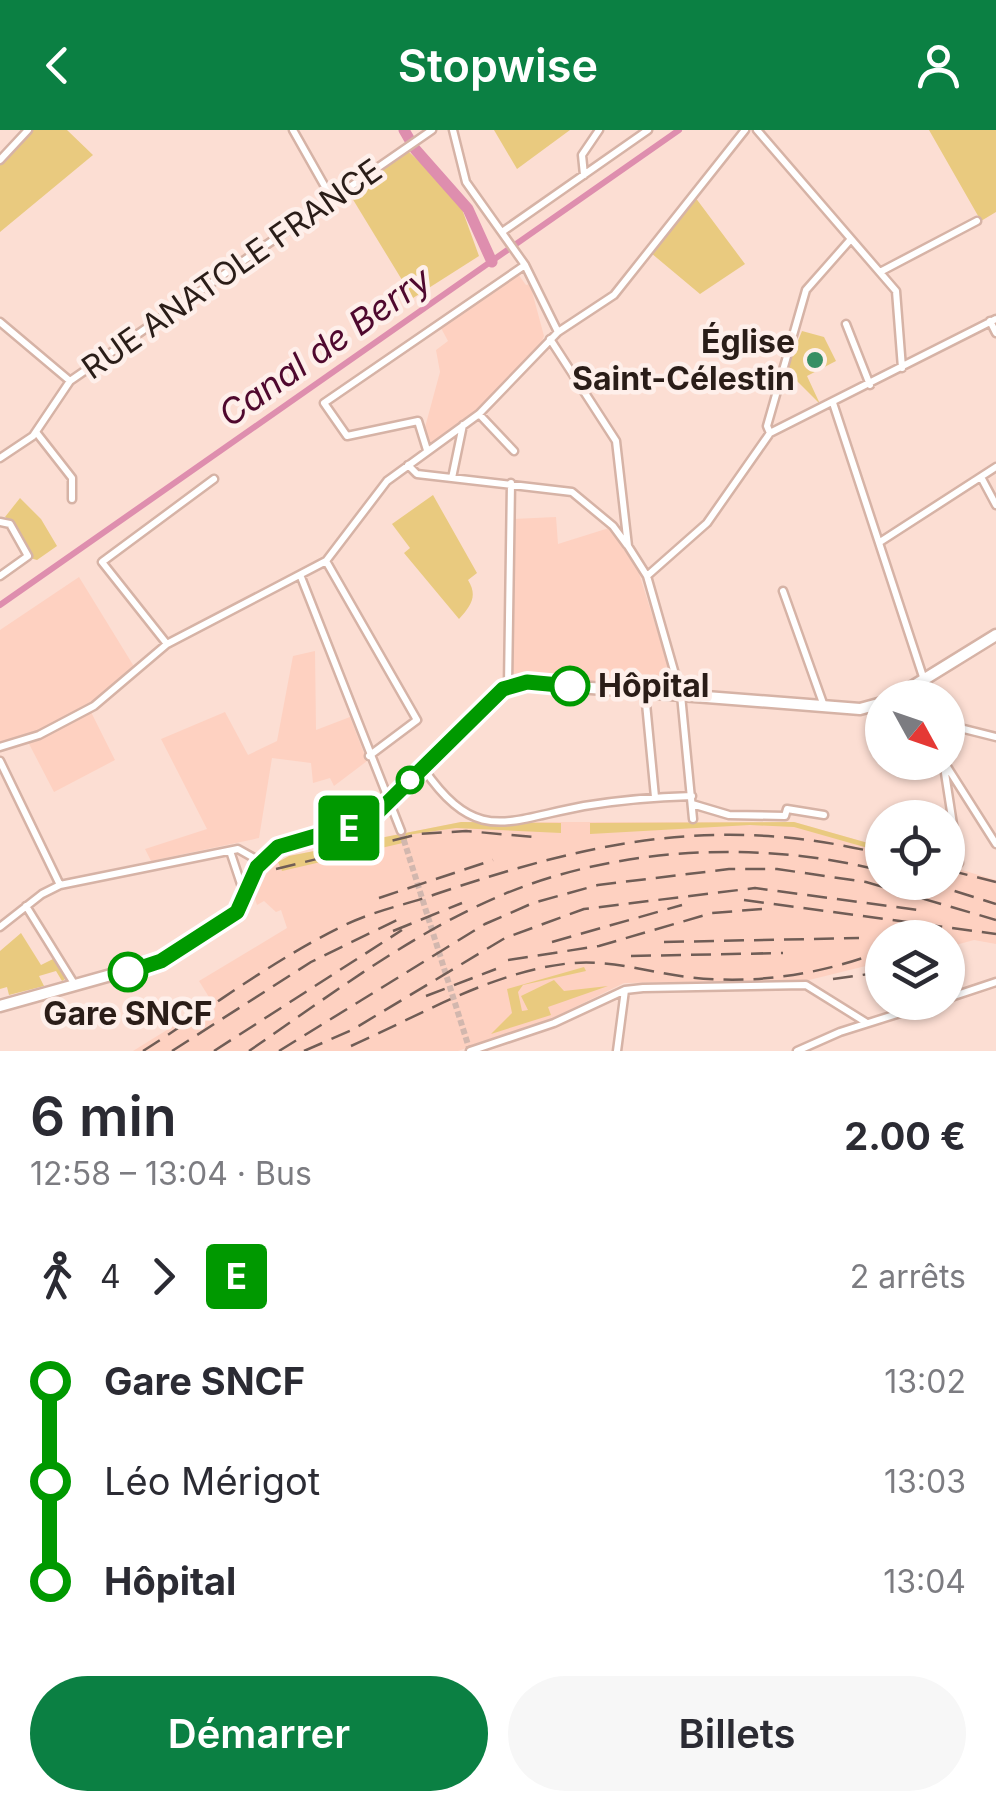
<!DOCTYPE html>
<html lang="fr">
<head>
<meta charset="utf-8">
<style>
	body { margin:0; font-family:Inter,sans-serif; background:#f7f7f7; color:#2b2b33; height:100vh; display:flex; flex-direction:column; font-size:38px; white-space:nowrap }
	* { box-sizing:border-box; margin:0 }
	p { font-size:32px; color:#7c7c81 }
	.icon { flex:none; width:55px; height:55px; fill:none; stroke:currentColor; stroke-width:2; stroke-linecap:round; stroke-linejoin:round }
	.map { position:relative; height:921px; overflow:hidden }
	.side { display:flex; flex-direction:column; background:#fff; flex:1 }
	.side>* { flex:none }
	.badge { padding:0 20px; border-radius:8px; font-size:35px; line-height:65px }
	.needle { width:65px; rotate:130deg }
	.fabs { position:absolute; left:865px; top:550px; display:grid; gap:20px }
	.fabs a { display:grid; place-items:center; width:100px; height:100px; border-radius:50%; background:#fff; box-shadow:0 2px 8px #0004; font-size:50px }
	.map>.badge { position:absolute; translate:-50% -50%; box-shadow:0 0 0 5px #fff }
	.legs { display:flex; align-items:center; gap:15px; height:110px; padding:0 30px; font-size:32px }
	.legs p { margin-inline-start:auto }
	.headline { display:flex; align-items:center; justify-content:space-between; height:170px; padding:0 30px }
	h1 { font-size:55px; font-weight:600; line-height:75px }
	.cta { display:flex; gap:20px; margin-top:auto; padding:20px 30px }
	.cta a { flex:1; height:115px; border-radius:60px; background:#0b8043; color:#fff; font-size:40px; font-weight:600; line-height:115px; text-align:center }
	.cta a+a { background:#f7f7f7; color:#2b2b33 }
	ul { padding:0 30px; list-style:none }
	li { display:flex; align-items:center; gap:35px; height:100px; font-size:38px }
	li i { display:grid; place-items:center; width:15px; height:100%; margin:0 12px; background:currentColor }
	li i::after { content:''; width:25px; height:25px; margin:-12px; border:8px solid; border-radius:50%; background:#fff }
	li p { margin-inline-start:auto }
	li:first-child i { background:linear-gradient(#0000 50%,currentColor 0) }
	li:last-child i { background:linear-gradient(currentColor 50%,#0000 0) }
	header { display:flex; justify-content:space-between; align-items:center; height:130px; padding:0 30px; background:#0b8043; color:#fff; font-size:45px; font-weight:600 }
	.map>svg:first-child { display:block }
	.built { fill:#fed1c1 }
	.green { fill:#e9ca7f }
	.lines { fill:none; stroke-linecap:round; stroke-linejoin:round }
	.canal { stroke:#de8eae; stroke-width:6 }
	.river { stroke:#de8eae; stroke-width:11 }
	.minor-tunnel { stroke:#d2b7ae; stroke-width:6; stroke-dasharray:6 3; stroke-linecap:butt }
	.minor-casing { stroke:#d6b3a6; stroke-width:11 }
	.primary-casing { stroke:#d6b3a6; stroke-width:15 }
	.minor { stroke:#fff; stroke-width:6 }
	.primary { stroke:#fff; stroke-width:10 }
	.rail { stroke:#705d56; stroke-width:2.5; stroke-dasharray:20 10; stroke-linecap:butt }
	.line-1-casing { stroke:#fff; stroke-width:22 }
	.line-1 { stroke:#090; stroke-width:15 }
	.poi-dot { fill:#378f64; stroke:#feefea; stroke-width:4 }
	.stop-1-dot { fill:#fff; stroke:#090; stroke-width:5 }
	.labels { text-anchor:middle; stroke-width:9; stroke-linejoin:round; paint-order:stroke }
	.street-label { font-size:32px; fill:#2a1d18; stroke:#feefea }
	.poi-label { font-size:32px; font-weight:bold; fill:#2a1d18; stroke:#feefea; text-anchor:end }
	.stop-label { font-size:32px; font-weight:bold; fill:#2a1d18; stroke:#feefea; text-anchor:start }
	.water-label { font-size:35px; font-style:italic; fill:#4f082e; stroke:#feefea }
</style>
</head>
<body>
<header><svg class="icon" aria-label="back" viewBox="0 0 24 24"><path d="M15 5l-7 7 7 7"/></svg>Stopwise<svg class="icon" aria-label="person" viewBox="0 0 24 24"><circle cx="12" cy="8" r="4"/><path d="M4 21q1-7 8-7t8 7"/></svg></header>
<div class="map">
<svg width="996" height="921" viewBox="0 0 996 921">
	<rect width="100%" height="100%" fill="#fcded3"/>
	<path class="built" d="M518,144L526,155L530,154L544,206L540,216L480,278L431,314L424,301L440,242L436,220L448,211L441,198Z
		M556,387L558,414L609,398L638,440L673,551L668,557L510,545L513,389Z
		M79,447L138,543L91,582L115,630L54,662L26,608L0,615V500Z
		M315,521L316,600L350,587L367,631L334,656L330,648L313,653L311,633L272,628L259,708L151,731L145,719L207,699L161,609L225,582L248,625L277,611L293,526Z
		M461,692H794L882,717V752H948V736L996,750V814L974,810L948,817V808H882V832L809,850L624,853L553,888L458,921H133L212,872L199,851L287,798L281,780L276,782L264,771L257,775L252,760L267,739L289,726Z"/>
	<path class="green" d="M29,0H67L93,25L0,102V32Z
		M494,0H570L517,39Z
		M929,0H996V82L981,91Z
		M407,20L458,68L479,126L413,168L349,63Z
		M695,67L745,134L700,164L651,123Z
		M802,201L824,207L836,231L807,246L820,274L786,240Z
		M433,365L477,443L468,450C478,466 471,476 459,489L404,423L410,418L392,394Z
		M20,368L41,389L57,416L37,430L30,428L14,393L5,387Z
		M461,692L561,693V703L456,698L407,705V712L282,741L278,732L289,726Z
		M794,692L882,717V722L794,697L750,695L590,704V693Z
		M21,803L41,835L55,828L67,848L62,851L56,841L39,846L44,856L9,865L7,857L0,859V821Z
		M584,837L586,841L523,855L518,862L522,881L528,880L521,866L554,850L564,861L608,856L548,877L551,885L491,904L512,883L507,859Z"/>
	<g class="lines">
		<path class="canal" d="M0,475L679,0"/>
		<path class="river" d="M404,0L415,19L468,79L492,132"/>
		<path class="minor-tunnel" d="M401,701L470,921"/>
		<defs>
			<path id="minor" d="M293,0L332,69
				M453,0L466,52L525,135L558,202
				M757,0L896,161L902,238
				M0,30L28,0
				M584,45L582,25L599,0
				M502,102L648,0
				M880,142L977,91
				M990,191L996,203
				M0,192L70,251
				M846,194L870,255
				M550,209L616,311L628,416L647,446L681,565L693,689
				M833,273L930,568
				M479,284L514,321
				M36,302L72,348V369
				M770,303L767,296L806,160L851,109
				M427,320L418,291L347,306L324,273L525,135
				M0,328L33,306L70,251L432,0
				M408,335L417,344L572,362L613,396L627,415
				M981,347L996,375
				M452,348L463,295
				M0,392L10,394L28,426L0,446
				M880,412L996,337
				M326,431L417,590L369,626
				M647,446L707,393L770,303L996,189
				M301,447L401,701
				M783,461L824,576
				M167,514L102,432L214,349
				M508,555L511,353
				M645,563L655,667
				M948,595L996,607
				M0,617L39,605L94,576L167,514L326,431L387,351L479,284L558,202L614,165L745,0
				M0,631L60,755
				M944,632L996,714
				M423,638C477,716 507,690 584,676C620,670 656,667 692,666
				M945,643L959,733
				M692,674L729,685L785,686L787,679L824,685
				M230,721L242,757
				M26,776L75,855
				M0,797L42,764L60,755L238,719L261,732
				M948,868L996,852
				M470,921L554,893L625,860L643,858L806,855L867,893
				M617,921L625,860
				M797,921L840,902L935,872"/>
			<path id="primary" d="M894,568L996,505
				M0,876L161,831L237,782L257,737L278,717L370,690L508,556L527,553L860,579L882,573"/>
		</defs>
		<use href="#minor" class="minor-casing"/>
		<use href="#primary" class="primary-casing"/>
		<use href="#minor" class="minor"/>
		<use href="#primary" class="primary"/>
		<path class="rail" d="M276,739L419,704L466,701L534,707
			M948,740L996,752
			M926,752L996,774
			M379,768L493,730
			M744,770L996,804
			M393,801L462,773
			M552,812L682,775
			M664,812L859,808
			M631,826L783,823
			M508,830L599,816L712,783L762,779
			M833,849L869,844
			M426,866L496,839
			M351,916C421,885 495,840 573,833C614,830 647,842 687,847C753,855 820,845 882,821
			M143,921C209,879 273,830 343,796C373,781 405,775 436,764C592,711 719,684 882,724
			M172,921L311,832L405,786
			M214,921L402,800
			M249,921C329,866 412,803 502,765C618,716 762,710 882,741
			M279,921L485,794L533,773L598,755L729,739H777L866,752L996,790
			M304,921L352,900L505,808L584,779L755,758L926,781"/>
	</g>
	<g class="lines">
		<defs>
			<path id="line-1" d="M128,842L161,831L237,782L257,737L278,717L370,690L503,559L527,552L570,556"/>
		</defs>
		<use href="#line-1" class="line-1-casing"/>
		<use href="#line-1" class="line-1"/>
	</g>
	<circle class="poi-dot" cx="815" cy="230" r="10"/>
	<g class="stop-1-dot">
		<circle cx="570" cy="556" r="18"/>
		<circle cx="410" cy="650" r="12"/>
		<circle cx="128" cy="842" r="18"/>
	</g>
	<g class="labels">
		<g class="street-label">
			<text transform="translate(232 139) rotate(-35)" y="11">RUE ANATOLE FRANCE</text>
		</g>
		<g class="poi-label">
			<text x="795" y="223">Église<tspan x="795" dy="37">Saint-Célestin</tspan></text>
		</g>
		<g class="stop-label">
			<text x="598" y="567">Hôpital</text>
			<text x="128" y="895" text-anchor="middle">Gare SNCF</text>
		</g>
		<g class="water-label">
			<text transform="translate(325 217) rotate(-35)" y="12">Canal de Berry</text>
		</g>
	</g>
</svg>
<div class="fabs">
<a><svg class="needle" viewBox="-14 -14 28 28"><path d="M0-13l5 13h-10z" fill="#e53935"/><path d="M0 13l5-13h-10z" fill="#7c7c81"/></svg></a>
<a><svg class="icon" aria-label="locate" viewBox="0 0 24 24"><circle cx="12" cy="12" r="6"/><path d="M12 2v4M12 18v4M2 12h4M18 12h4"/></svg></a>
<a><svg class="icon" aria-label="layers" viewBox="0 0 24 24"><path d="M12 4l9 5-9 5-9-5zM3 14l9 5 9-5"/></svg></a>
</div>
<b class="badge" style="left:349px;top:698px;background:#090;color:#fff">E</b>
</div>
<section class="side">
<div class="headline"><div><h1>6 min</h1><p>12:58 – 13:04 · Bus</p></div><b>2.00 €</b></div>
<div class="legs"><svg class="icon" aria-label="walk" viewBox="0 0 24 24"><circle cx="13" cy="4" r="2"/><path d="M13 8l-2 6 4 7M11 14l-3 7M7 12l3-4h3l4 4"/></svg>4<svg class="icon" aria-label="forward" viewBox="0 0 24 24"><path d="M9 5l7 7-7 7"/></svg><b class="badge" style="background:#090;color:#fff">E</b><p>2 arrêts</p></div>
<ul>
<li><i style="color:#090"></i><b>Gare SNCF</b><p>13:02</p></li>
<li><i style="color:#090"></i><span>Léo Mérigot</span><p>13:03</p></li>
<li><i style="color:#090"></i><b>Hôpital</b><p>13:04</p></li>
</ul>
<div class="cta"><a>Démarrer</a><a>Billets</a></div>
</section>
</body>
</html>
